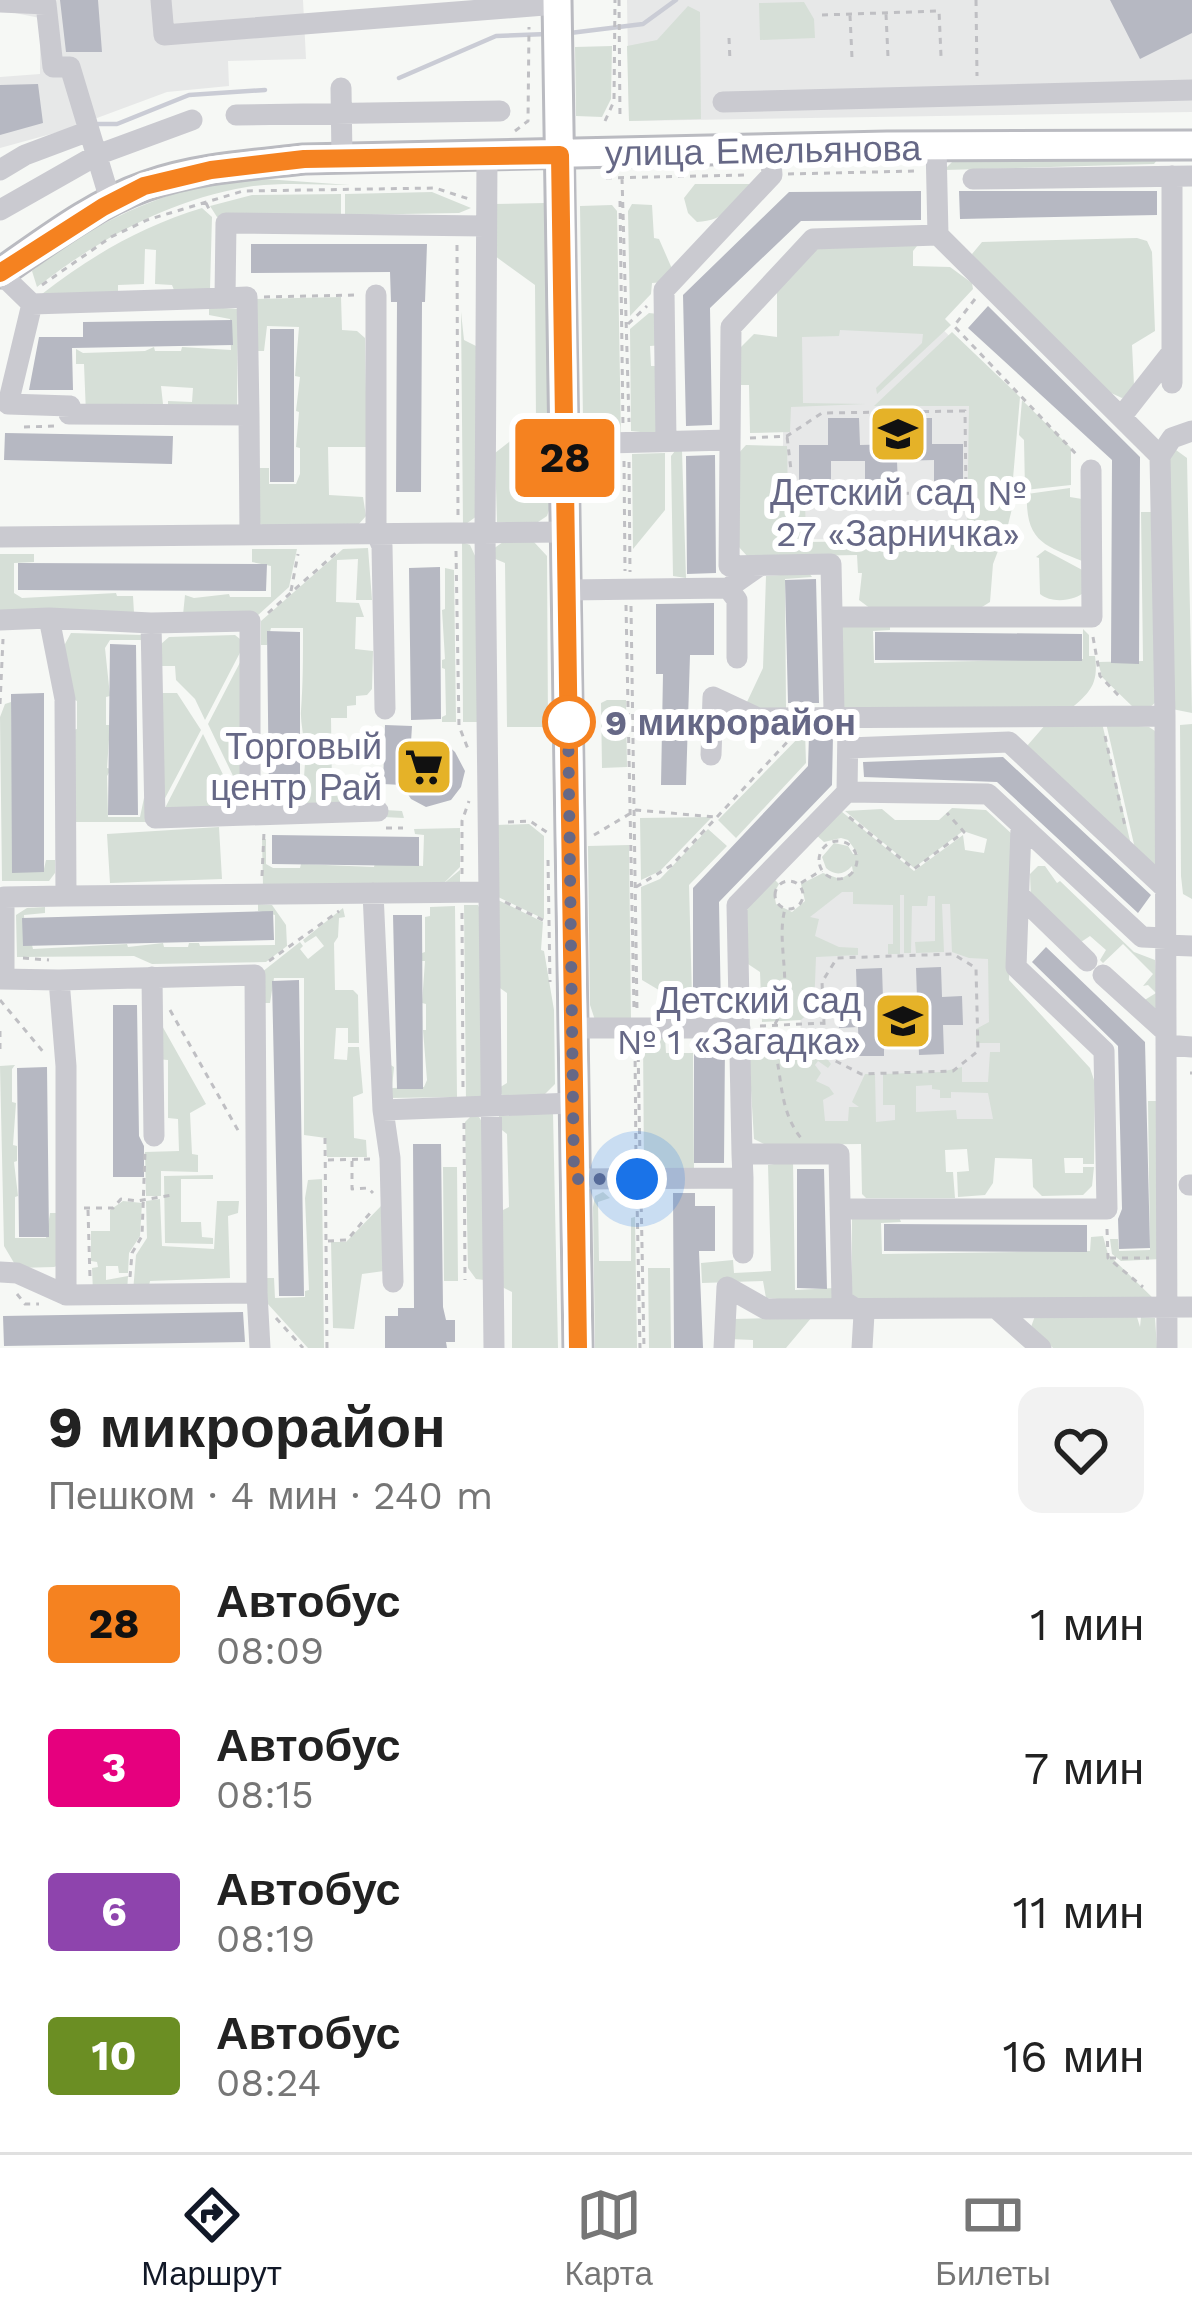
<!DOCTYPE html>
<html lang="ru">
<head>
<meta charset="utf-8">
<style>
	body { margin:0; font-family:"Work Sans",sans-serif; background:#f2f2f2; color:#222; height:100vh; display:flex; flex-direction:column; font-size:45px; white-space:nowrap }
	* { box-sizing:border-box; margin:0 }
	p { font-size:39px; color:#767676 }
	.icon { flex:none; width:66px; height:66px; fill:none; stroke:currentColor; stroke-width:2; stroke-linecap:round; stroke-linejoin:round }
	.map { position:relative; height:1348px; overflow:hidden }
	.details { display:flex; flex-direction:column; background:#fff; flex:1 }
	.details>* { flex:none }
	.badge { padding:0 24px; border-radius:9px; font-size:42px; line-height:78px }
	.you { position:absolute; width:60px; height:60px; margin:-30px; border:9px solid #fff; border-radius:50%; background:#1a73e8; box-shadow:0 0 0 18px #1a73e833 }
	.map>.badge { position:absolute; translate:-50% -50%; box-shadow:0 0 0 6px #fff }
	.round { display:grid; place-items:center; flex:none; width:126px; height:126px; border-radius:24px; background:#f2f2f2 }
	.headline { display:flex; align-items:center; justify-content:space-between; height:204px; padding:0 48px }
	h1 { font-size:57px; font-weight:700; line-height:90px }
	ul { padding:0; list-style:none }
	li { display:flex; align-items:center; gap:36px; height:144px; padding:0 48px }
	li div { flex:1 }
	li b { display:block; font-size:45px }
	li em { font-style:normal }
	li .badge { min-width:132px; font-weight:700; text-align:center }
	.tab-bar { display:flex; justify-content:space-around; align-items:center; height:168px; border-top:3px solid #e0e0e0; background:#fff; font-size:33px; color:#767676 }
	.tab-bar a { display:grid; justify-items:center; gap:6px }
	.tab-bar .on { color:#111827 }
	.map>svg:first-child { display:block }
	.built { fill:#e7e8e8 }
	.green { fill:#d6dfd7; fill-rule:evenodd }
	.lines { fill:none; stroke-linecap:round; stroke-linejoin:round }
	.stream { stroke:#caccd5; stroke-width:4.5 }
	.building { fill:#b6b8c2 }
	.major-casing { stroke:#babbc1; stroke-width:33 }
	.path { stroke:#bfbfc3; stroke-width:3; stroke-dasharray:6 6; stroke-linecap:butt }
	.minor { stroke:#cacad0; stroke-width:21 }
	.major { stroke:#fff; stroke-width:27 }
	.line-casing { stroke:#fff; stroke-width:27 }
	.line { stroke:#f58220; stroke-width:18 }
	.walk { stroke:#666886; stroke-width:12; stroke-dasharray:0 21.6 }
	.stop-dot { fill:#fff; stroke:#f58220; stroke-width:6 }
	.labels { text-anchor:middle; stroke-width:12; stroke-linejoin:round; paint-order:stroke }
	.street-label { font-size:36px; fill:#666886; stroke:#fff }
	.poi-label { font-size:36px; fill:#666886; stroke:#fff; text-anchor:end }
	.stop-label { font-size:36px; font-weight:bold; fill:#666886; stroke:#fff; text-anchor:start }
</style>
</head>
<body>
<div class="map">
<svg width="1192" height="1348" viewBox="0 0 1192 1348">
	<rect width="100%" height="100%" fill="#f6f8f5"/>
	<path class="built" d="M0,0H303L306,59L228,61L229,86L167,92L62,131L0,148V77L40,74V18L0,10Z
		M627,0H1192V112L629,121Z
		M915,302L1014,400V468H997L996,540L783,539V336Z
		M1003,883L1006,1124L802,1126L799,917L838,885Z"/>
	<path class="green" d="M804,2L814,19L815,38L760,40L759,3Z
		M688,6L700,12L701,119L629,121L627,46L657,40Z
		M612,46L611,99L602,117L576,116L575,47Z
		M1160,156L1154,164L944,170L957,157Z
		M236,177L350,185C317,185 281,182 247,187C169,200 99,239 37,287L32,271C93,222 160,193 236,177Z
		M695,184H758C739,202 725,221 697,222L688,213L684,198Z
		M432,192L471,208L459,213L345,215V194Z
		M341,194V215L217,217L210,206L252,195Z
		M545,203L549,510L547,516L538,522H497L495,453L536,421L535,285L495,256L493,204Z
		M632,204L652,205L654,238L659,239L673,271L664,282L652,283L651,294L630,316L628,211Z
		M612,205L617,211L621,436L591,435L583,421L580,206Z
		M202,208L212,217L210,289L176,295L172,285L155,284L156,250L145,249L144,284L118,285V297L42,294C91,256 142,226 202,208Z
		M1137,238L1147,241L1152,252L1155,331L1132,345L1134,385L1128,396L1122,398L1109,392L974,260L972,254L982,242Z
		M821,241L917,246L913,251V266L950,267L972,283L973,289L945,319L951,325L877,394L876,388L922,343L923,334L840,330L839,336L802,337L803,403L866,404L791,407L790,432L750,433L749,385H737V351L754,334L777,337V288Z
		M341,297L342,330L357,331L365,338L367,447H328L329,495L363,497L366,516L358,525L264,526L259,523L258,468H269V484H296L300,474V448L296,447L299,412L296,411L300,377L295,376L299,327L267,326L264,351H256L255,299Z
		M209,307L238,309L237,407L168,413V401L192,402L193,388L161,386L164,413L86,414L84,364H76V349L83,353L145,351L154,347L155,351H181L182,347L231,350L230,319L209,315Z
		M461,312L464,340L476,346L477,516L463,526Z
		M649,313L658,314L663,345L650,346L651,366H663L660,434L631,431L630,329Z
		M952,332L1020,397L1012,490L1016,492L1008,525L993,564L990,602L982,607L871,609L859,600L862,573H858L857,555L748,557L737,545V455L746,445L787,446L788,499L805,500L806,542L967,540L969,406H874Z
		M1022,400L1071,448V485L1025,490L1024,440L1019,435Z
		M1176,450L1187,458L1192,713L1172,709L1168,459Z
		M675,451H682L686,578L673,576L671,456Z
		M665,453V510L633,549L632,454Z
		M1070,488V497L1082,499L1089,564C1048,546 1025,545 1027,494Z
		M1141,512H1151L1156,702L1149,708H1134L1102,677L1098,662L1143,661Z
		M462,542L470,545L477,560L479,722H463Z
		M503,542H534L547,556L548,727H507L505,563L493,558V549Z
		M368,548L372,600H356L358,559L337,560L336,602L359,603L364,617H356L355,649L373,651L372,689L367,695L356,696V705L347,706V718H331L332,788H337L340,783V789L367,792V809L402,811L404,818L263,811V785L269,786V804L302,805L305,763L301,757C307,742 300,726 301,711C303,683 303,662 303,628H271L267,645H261V621L343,549Z
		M252,549H297L289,587L257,616L183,615L185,595L194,598L229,594L230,597H271V566L252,562Z
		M1045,550L1086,572V591C1075,601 1052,604 1040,594L1039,558L1036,557Z
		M0,554H34V562L14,563V593L22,598L116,593L117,596H133L134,613L0,611Z
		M445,568L454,570L456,722H442V717L446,715L445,669L442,668V660L445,659L442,610L445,609Z
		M809,573L812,577L785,579L786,708L768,716L747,702L763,668L766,576Z
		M890,619V630L873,631L874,663L1083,659V629L1089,635V656H1095C1099,686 1089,693 1067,712L840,715L841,625Z
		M71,633L143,635L141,640H110L105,648L110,696L106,697V725H110L107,768L111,769L107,776L108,817H140L144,798H150V822H68L70,731L77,729V701L64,695L65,644Z
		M235,635L245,643L205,720L195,699L176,680L175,666H161V644L169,637Z
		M248,647L249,809L208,724Z
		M162,693H177L201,730L163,802Z
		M607,700H626L627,767L602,768L601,703Z
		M11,702L14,869H44L46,860H55V873L49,881H2L0,717L5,704Z
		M1102,723L1132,849L1027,746L1046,724Z
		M1106,723L1149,727L1155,731L1156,868L1136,853Z
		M1192,724V899L1183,894L1181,876L1180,725Z
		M805,731L806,763L736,838L718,820Z
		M203,734L244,817L164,810Z
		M952,808L986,810L1013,835L1009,980L1090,1068L1095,1083L1094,1164H1083V1158H1064L1065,1173H1083V1167H1094L1092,1186L1083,1195L1042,1196L1033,1187L1032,1159L995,1158L993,1183L985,1195L958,1197L957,1172L969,1171L967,1149L945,1150L946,1172H953L955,1198H866L862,1194L861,1144L766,1145L754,1139L748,1041L757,1035L793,1033L790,1047L787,1036L775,1037L776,1052L793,1048L795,1033C822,1031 818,1047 831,1064L828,1068L818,1061L815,1065L821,1073L816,1081L829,1087L834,1094L823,1100L825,1121H848L849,1107H859L852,1102L865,1074H875L876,1122L895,1120V1105H883V1074L941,1072L962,1067V1082H988L990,1052H1000V1043H976V1029L989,1022L988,959L969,958L952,952L950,904H942L944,952L916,953L915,942L935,941V896H928L927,906H912L911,953H904V895H900V954H888V944H893V905L853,904V892H842L810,917L819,919L815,936L839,947L858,948V955L816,957L814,1008L801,1020L762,1022L760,972L745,962L744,908L772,877L779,884L774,893L776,904L792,912L805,901L801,884L823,873L840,879L853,872L852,866C844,875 835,876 826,868L822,857L834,843L848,846L853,854H858L848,840L841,838L824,842L814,833L841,811L914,871L963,835L965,850L984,853L987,839L963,831L914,868L845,811L882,809L895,820H939ZM932,1085V1089L940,1090V1098H951V1092L988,1093L993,1119H957L956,1110L916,1112V1086Z
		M712,817L660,871L641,880L640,818Z
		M529,824L544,836V919L496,896V825Z
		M219,827L222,879L110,883L107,834Z
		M460,828V867L443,884L460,870V886H263L262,839H266V864L273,868H300L301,864L374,867L375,863L423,866L424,835L415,834L414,829Z
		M708,829L727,846L689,885L692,998L679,1002L642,980L641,887L660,879Z
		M629,845L631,1019L595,1020L590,1005L588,846Z
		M1038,866H1045L1057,883L1060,881L1134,952L1155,960L1159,1014L1143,1001L1156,993L1148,985L1143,986L1153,974L1123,944L1103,963L1100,960L1106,950L1090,936L1081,942L1031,900L1030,874Z
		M496,899L543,922L541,950L544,951L554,1010L555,1084L544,1095L504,1097L497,1089L507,1083V993L497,986Z
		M258,904L272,905L286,925L287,946L266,962L152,964L134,956L17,957L16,915L27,908L45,907V913L24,915L25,945H32L33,949L127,944L128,947L163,943L164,947H188L189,943H199L200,946L275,945V915L258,911Z
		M464,905H478L480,909L482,1096L466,1101Z
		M455,906L457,1097L389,1098V1064L394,1067L392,1088L424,1087L427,1080L423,1030H426V1004L422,1003L425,961H422V953L425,952V917L430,916V907Z
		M343,908L345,917L339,918L338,937L334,943L335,990H353L358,995L359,1043H348V1028H336L334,1059L347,1060L348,1047H359L363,1093L353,1097L354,1138L366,1140L367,1157H327L326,1138L304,1135V978H274L270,1003H262V972L300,942L303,946L300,949L308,959L324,946L316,936L305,943L303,940Z
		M156,1015L206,1104L190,1113L192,1154L198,1155V1172L161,1171V1196H146L145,1152L179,1151L178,1119L168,1118V1060L156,1059Z
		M643,1037H665L666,1053H693L694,1171H644Z
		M15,1065L12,1069V1102L16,1103L13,1145L17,1146V1161L14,1162L18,1196L15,1197V1238H46L50,1213H57V1266L54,1267L17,1268L4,1246L0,1066Z
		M1148,1101H1158L1161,1259L1121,1261L1112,1254L1110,1239H1118L1119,1251L1150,1250Z
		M553,1113L558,1348H512V1292L500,1286L499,1212L509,1207L507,1134L498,1127L499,1116Z
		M470,1117H479L482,1122L485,1280L476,1279L468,1268L465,1122Z
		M793,1161L795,1290L834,1288L837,1304L766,1298L763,1281L702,1283L701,1263L733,1260L734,1273L771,1271L768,1165Z
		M443,1167H457L458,1281H444Z
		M213,1175V1179H181V1222H201L202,1237L213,1238V1244L165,1243L164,1176Z
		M322,1179L324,1348H308L267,1303V1278H274L275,1298L305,1297V1291L309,1290L305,1198L308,1180Z
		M603,1192L610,1198L598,1202L599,1261H631V1218L635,1217L637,1348H595L593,1207L595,1196Z
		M160,1199L162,1246L214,1249L217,1201H239L238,1213L228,1216L230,1278L150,1281L148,1290L133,1292L136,1255L147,1238L146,1201Z
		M123,1201L142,1203L140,1236L129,1253L128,1273H119L118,1266H106V1280L128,1276L127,1292H93L92,1268L98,1267L97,1262L91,1261V1231H110V1210Z
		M382,1205L384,1271L362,1274L354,1329L333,1328L331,1242H346Z
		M852,1217H899L901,1222L881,1223L882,1254L1090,1251L1091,1237L1103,1236L1108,1254L1157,1302L857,1306L852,1297Z
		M648,1268H670L671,1348H649Z
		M1035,1316L1137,1317L1140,1327L1141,1317L1155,1318L1157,1348H1053L1031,1327Z
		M812,1317L786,1348H753V1340L730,1339L733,1319Z"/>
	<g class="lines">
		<path class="stream" d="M570,33L643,24L676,0
			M399,78L496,36L547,34
			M98,124H117L189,95L265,90"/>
	</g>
	<path class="building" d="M60,0H98L102,52H66Z
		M1110,0H1192V33L1140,59Z
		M38,84L43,123L0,135V85Z
		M921,191V220L801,221L710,308L712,425L686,426L683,295L789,192Z
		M959,191H1157V215L960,219Z
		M251,244H427L425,302H422L421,492H396L397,302H391L390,272L251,273Z
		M988,306L1140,457L1139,664L1111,663L1112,460L968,328Z
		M232,320L233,345L72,348L73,390H29L39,337H83V322Z
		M270,329H294V482H270Z
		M828,418H859L860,445L900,444V418H932V444H963V486H934V460L897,461L898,487H865V461H831V487H799V445H828Z
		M5,433L173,436L172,464L4,460Z
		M715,455L716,573L687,574L686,456Z
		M18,563L267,564L266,591L18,590Z
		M440,567L441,719L411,720L409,568Z
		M816,579L819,703H788L785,580Z
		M714,603V655H690L686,785H661L663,674H656V604Z
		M267,631L300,632V798L269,799Z
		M875,632L1082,634V661L875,660Z
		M110,644L136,645L138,815H108Z
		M44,693V872L12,873L11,694Z
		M385,725L412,726L411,742L445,743L455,752L465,771L461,787L451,800L426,807L411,799L402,785L383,784Z
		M809,735H833L832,785L719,902L721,1013H693V888L808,766Z
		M1003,757L1151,895L1138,913L997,782L864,777L863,762Z
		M272,835L419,837V866L272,864Z
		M273,911L274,940L23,946L22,918Z
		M393,915H422L423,1089H397Z
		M1046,947L1145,1042L1150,1248L1119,1249L1118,1219L1122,1209L1118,1046L1032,962Z
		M941,967L942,997L962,996L963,1025H943L944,1054L919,1055L918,1026L884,1027V1056H859L858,1027L839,1028L838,1000L857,999L856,969L882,968L883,999L917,998L916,968Z
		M299,980L304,1296H279L272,981Z
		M113,1005H137L139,1136L144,1146V1177H113Z
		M694,1043H725L724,1163H694Z
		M47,1067L49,1237H19L17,1068Z
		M413,1144H441L443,1307L446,1320H455V1342H446L447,1348H385V1316H398V1308H414Z
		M797,1169H824L827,1289L797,1288Z
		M673,1193H695V1206H715V1251H699L703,1348H674Z
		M884,1224L1087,1225V1252L884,1251Z
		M243,1312L245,1342L4,1346L3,1316Z"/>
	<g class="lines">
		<defs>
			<path id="major" d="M557,0L578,1348
				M0,273C45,242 94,204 146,186C196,168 251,165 304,159L887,146L1192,145"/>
		</defs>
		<use href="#major" class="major-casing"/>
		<path class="path" d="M619,0L620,120
			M976,0L977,76
			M886,14L888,57
			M822,15L939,11L941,56
			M850,15L852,58
			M729,38L730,61
			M605,121L614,101L615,0
			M515,131L528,121L529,27
			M788,174L916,171
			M606,178L748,175
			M622,178L629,422
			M620,201L623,427
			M206,203L211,213
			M457,245L458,518
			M42,285L111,237L147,220L243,191L435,188L469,199
			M264,297L356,295
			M975,299L954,326L1077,455
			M628,324L647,306
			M24,427L56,426
			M750,438L787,436L822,413L965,411L966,492L794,496L787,436
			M624,461L625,571
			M629,462L630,572
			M456,551L459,726L468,749
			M291,591L298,554
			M626,605L634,1009
			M631,606L637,1010
			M268,613L337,552
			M1093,637L1100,676L1120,697
			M0,704L3,639
			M1105,736L1125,826
			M849,817L914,869L964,832L947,813
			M508,822L530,821L548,833
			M386,828H403
			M594,835L636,810L715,817
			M819 860a19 19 0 1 1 38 0a19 19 0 1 1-38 0Z
			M548,860L550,982
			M462,874V821L469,801
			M262,876L264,832
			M775 895a14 14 0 1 1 28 0a14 14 0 1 1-28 0Z
			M801,883L822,870
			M636,887L672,865L791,738
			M505,902L545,921
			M462,913L463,1090
			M23,958L49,960
			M269,961L339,911
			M0,1000L45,1054
			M170,1010L239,1132
			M775,1024C796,990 775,945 785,909
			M760,1026L824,1023L826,1056L861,1074L953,1071L978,1051L976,968L953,954L837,958L822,982L824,1023
			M0,1031V1052
			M757,1038L775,1049C782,1080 780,1112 801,1138
			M638,1044L640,1160
			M635,1049L636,1159
			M1190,1073H1192
			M464,1123L465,1280
			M325,1138L327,1348
			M328,1160L372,1159
			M352,1161V1189L368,1188L373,1193
			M641,1194L644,1348
			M637,1199L640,1348
			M84,1208H113L121,1199L137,1201L173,1195
			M88,1210L90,1278
			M1107,1229L1108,1258L1143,1287
			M328,1241L347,1240L371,1212
			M1110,1258H1149
			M130,1277L132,1253L142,1236L145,1152
			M17,1294L25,1304H39
			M276,1318L303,1348"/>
		<path class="minor" d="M161,0L164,35L557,4
			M0,2L46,4L53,67H70L111,203
			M341,88L342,159
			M723,102L1192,90
			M236,115L500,111
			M487,156L485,533L494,1348
			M0,170L25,155L89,131
			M973,179L1192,176
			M0,210L97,155L192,120
			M938,235L1160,456
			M0,273L32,304
			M376,295V532L382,546L385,709
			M225,298L247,297L249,415
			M1172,383V176
			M1121,417L1172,352
			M666,441L664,290L772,175L770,149
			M565,444L730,440
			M250,535L249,415L69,414L70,406L8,404L32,304L225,298L226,223L485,226
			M0,537L566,532
			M728,588L737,600V658
			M567,590L728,588L758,567
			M832,617H1092L1091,470
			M49,618L151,623L250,621V815
			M0,620L49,618L65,699L66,896L4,897V979
			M151,623L155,818L378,811
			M848,748L1009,742L1165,888
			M711,755L713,697L758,718L1165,716
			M847,792L988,794L1142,937L1166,938
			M373,893L383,1110L573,1103
			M1019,895L1087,961
			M66,896L489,892
			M1166,945L1192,946
			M1103,975L1166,1032
			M152,977L154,1136
			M0,979L59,980
			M572,1028H740
			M1166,1045L1192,1047
			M383,1110L390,1158L393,1282
			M574,1179L743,1178L742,1154
			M1189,1185H1192
			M840,1209H1107L1104,1051L1016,967L1021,828
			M743,1253V1178
			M0,1272L17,1273L66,1295L257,1293L260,1348
			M66,1295V1066L59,980L255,975L257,1293
			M998,1310L1041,1348
			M724,1348L727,1287L766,1309L1192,1307
			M862,1348L864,1314L842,1300L839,1154H742L737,905L847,792L848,725L834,712L831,564L729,566L731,327L813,239L938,235L936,145
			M1167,1348L1165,716L1160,456L1172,438L1192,431"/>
		<use href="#major" class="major"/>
	</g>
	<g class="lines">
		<defs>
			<path id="line" d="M0,273L103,207L144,186L211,170L304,159L560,155L578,1348"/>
		</defs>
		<use href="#line" class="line-casing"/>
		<use href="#line" class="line"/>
		<path class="walk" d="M569,722L568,715L574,1179H637"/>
	</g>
	<defs>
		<symbol id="school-square" viewBox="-11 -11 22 22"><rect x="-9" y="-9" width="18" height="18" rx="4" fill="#e5b228" stroke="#fff"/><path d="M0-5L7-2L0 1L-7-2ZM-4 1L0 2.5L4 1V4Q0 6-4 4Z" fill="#111"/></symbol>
		<symbol id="supermarket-square" viewBox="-11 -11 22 22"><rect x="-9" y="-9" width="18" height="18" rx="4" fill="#e5b228" stroke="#fff"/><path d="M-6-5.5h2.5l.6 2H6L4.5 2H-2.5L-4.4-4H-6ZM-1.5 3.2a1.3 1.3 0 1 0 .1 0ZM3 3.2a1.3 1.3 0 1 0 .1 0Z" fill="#111"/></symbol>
	</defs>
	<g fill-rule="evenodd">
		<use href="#school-square" x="865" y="401" width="66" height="66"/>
		<use href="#supermarket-square" x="391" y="734" width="66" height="66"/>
		<use href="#school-square" x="870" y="988" width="66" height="66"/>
	</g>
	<circle class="stop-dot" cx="569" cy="722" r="24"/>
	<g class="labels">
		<g class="street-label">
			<text transform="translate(763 150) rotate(-1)" y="13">улица Емельянова</text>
		</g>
		<g class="poi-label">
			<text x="898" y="505" text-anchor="middle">Детский сад №<tspan x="898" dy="41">27 «Зарничка»</tspan></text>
			<text x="382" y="759">Торговый<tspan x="382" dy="41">центр Рай</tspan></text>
			<text x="861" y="1013">Детский сад<tspan x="861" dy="41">№ 1 «Загадка»</tspan></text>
		</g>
		<g class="stop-label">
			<text x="605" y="735">9 микрорайон</text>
		</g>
	</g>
</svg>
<div class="you" style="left:637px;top:1179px"></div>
<b class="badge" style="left:565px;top:458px;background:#f58220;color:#111">28</b>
</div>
<section class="details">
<div class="headline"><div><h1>9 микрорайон</h1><p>Пешком · 4 мин · 240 m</p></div><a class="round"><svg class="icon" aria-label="heart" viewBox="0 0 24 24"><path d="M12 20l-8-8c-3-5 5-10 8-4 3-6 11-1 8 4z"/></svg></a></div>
<ul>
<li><span class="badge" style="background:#f58220;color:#111">28</span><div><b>Автобус</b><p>08:09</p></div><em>1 мин</em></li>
<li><span class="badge" style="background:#e6007e;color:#fff">3</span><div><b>Автобус</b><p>08:15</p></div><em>7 мин</em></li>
<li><span class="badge" style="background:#8e44ad;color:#fff">6</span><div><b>Автобус</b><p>08:19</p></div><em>11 мин</em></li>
<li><span class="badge" style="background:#6b8e23;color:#fff">10</span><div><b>Автобус</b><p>08:24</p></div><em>16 мин</em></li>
</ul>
</section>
<nav class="tab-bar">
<a class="on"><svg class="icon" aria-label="directions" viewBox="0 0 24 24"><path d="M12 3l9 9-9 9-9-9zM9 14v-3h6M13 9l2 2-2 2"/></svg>Маршрут</a>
<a><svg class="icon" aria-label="map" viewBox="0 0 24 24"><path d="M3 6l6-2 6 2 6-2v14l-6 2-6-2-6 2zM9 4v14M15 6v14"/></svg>Карта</a>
<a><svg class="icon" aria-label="tickets" viewBox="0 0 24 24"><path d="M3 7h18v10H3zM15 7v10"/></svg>Билеты</a>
</nav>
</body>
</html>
